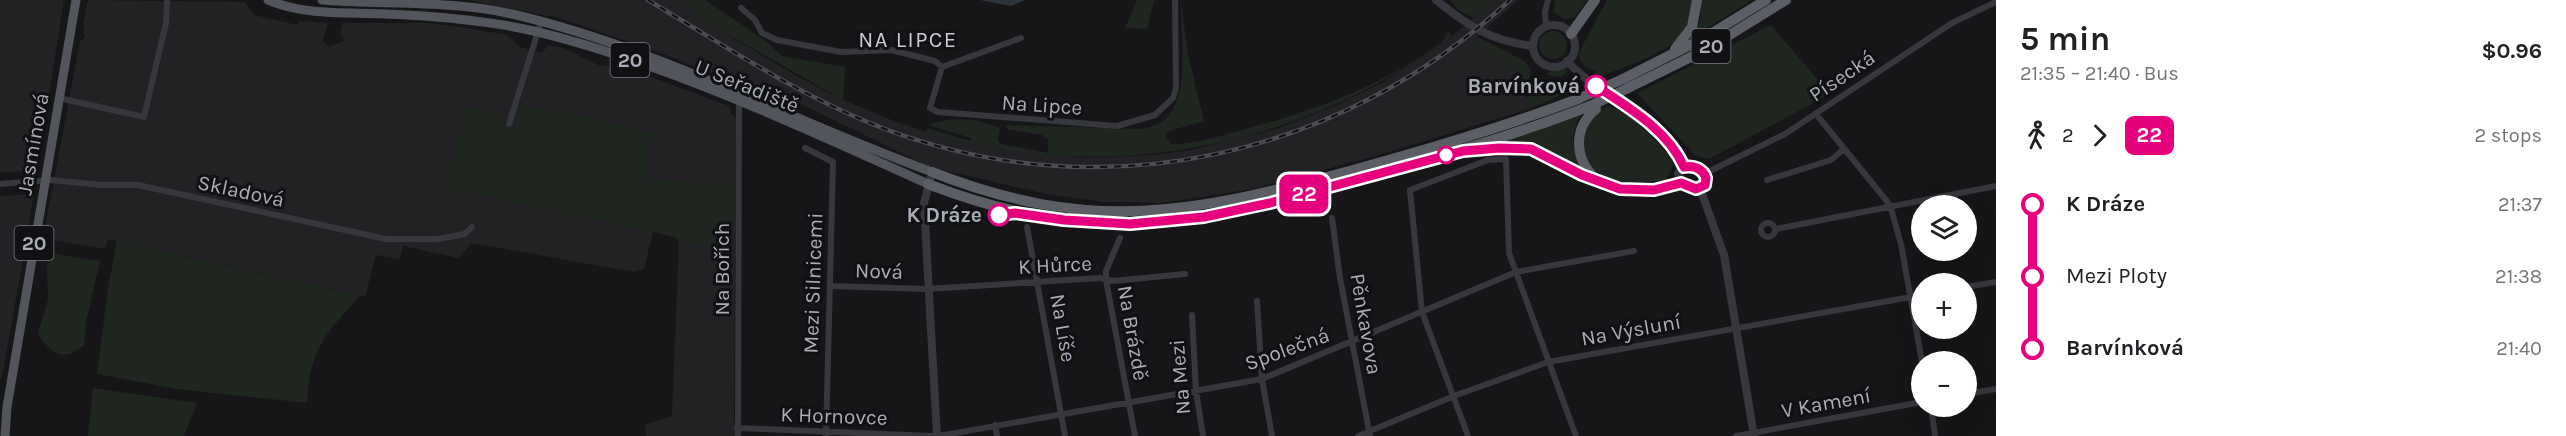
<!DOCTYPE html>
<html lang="en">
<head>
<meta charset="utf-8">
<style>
	body { margin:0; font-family:Karla,sans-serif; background:#f2f2f2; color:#202124; height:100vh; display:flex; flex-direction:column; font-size:22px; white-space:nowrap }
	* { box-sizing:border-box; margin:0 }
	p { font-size:20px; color:#757577 }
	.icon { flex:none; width:33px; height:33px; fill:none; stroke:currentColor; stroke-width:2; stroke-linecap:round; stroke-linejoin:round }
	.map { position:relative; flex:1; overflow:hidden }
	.side { display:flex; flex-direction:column; background:#fff; width:570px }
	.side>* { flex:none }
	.badge { padding:0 12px; border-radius:9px; font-size:21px; line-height:39px }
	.buttons { position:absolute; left:1911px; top:195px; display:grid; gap:12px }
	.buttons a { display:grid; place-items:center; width:66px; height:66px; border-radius:50%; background:#fff; box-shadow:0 6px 24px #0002; font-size:30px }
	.map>.badge { position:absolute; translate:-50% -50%; box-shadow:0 0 0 3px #fff }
	.legs { display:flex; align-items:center; gap:9px; height:66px; padding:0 24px; font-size:20px }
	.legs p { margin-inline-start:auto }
	.overview { display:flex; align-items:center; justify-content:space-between; height:102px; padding:0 24px }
	h1 { font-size:33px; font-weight:700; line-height:45px }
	ul { padding:0 24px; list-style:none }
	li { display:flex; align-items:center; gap:21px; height:72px; font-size:22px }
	li i { display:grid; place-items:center; width:9px; height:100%; margin:0 8px; background:currentColor }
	li i::after { content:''; width:15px; height:15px; margin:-8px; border:4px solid; border-radius:50%; background:#fff }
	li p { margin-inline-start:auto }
	li:first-child i { background:linear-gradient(#0000 50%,currentColor 0) }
	li:last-child i { background:linear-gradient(currentColor 50%,#0000 0) }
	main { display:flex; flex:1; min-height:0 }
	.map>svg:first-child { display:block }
	.built { fill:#222225 }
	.green { fill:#1e261f }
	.water { fill:#2c353c }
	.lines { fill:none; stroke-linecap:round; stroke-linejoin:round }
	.minor { stroke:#37383d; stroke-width:6 }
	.tertiary { stroke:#37383d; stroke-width:8 }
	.primary { stroke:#53555c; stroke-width:9 }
	.trunk { stroke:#5b5e65; stroke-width:10 }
	.rail-casing { stroke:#4a4c52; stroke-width:4.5 }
	.rail { stroke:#111113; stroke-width:2; stroke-dasharray:7; stroke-linecap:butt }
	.trunk-bridge { stroke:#5b5e65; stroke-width:10 }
	.line-1-casing { stroke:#fff; stroke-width:14 }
	.line-1 { stroke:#e6007e; stroke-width:9 }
	.stop-1-dot { fill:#fff; stroke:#e6007e; stroke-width:3 }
	.labels { text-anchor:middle; stroke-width:6; stroke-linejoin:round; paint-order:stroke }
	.shield { fill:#111113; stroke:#7b7e86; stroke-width:1.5 }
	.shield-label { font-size:20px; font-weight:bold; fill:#a8adb8 }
	.street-label { font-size:21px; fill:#a8adb8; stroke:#111113 }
	.stop-label { font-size:21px; font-weight:bold; fill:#a8adb8; stroke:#111113; text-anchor:end }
	.neighbourhood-label { font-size:22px; letter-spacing:1.5px; fill:#c9ccd4; stroke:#111113 }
</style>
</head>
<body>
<main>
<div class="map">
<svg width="1996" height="436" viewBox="0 0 1996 436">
	<rect width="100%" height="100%" fill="#161618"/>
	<path class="built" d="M0,0H64L37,168L33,171L0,172Z
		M88,0L245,2L254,15L298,25L299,21L328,23L323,41L330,47L343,41L344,37L340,36L343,23H429L474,29L507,35L520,47L542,53L548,45L561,47L598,65L627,68L729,106L731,114L736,118L734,420L737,436H646L645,424L672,416L679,240L676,237L653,232L644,269L634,272L472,243L458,258L403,246L400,259L376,255L365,297L108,239L105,249L43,238L80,42L85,37L83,24Z
		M468,0H678L695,11L708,23L795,75L843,100L899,123L954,140L1003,150L1083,158L1155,155L1191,150L1276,129L1330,108L1384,82L1451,37L1495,0H1518L1473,41L1520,72L1529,109L1372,157L1252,189L1163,203L1102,202L1042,193L930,167L795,101L771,98L658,52L559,18Z
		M34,194L30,218L2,378H0V196Z"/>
	<path class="green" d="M678,0H705L766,41L782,56L845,67L843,100L708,23C697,15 690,7 678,0Z
		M1137,0H1154L1147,29L1125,28Z
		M1181,0L1188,55L1204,121L1169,131L1166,136L1171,144C1194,144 1217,137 1238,131C1303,114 1368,92 1423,55C1433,48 1446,43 1448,30L1451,37C1300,148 1106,187 926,132L927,128L970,141L971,138L928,125C952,116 976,118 1000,128L998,140L1001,144L1048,153V139L1042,135L1007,129L1006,125L1142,129C1148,127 1158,125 1163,121C1192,99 1180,33 1181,0Z
		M1450,0H1495L1474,18L1458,10Z
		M1555,0H1587L1574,18L1564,19L1554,12Z
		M1607,0H1694C1692,8 1691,21 1687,28C1674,53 1624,66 1603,76L1583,65L1578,54Z
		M1701,0H1752L1691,38L1700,20Z
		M1771,25L1830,94L1709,159L1696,156L1637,93Z
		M1539 45a14 14 0 1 1 28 0a14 14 0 1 1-28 0Z
		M1478,37L1526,62L1531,71L1529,79L1523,86L1520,72L1473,41Z
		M1563,68L1568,70L1562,77L1547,75L1551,70Z
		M1562,80L1579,88L1529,109L1526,98Z
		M522,105L595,118L661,135L646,141L645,181L733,182L731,252L728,253L679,241L676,237L446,188L464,110L468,111L469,107C483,110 502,109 505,125L515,128Z
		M1608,106C1634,113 1654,139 1671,158L1673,166L1666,180C1644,183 1622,186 1602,175C1571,159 1581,119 1608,106Z
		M1582,113C1570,131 1571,150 1581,169L1539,147L1503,142Z
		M117,241L360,296C325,334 310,349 307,403L177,389L97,374L108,288Z
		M55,254L100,261L86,322L84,345C64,363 51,354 38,334L48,299L47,263Z
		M93,388L197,403L184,436H88Z"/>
	<path class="water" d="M980,0H1025L1011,6Z"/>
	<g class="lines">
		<path class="minor" d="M741,8L755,20L762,33L777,40L841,52L891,50L935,61L942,67
			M1546,26L1545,12L1548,0
			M1021,38L942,67L930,108L938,112L1117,126L1155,115L1173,98L1176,88L1175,0
			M59,98L144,117L166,23L167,0
			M1816,114L1890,205L1901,244L1922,362
			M509,124L541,22
			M805,148L833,162L826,436
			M1704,174L1785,134L1952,23L1996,2
			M1767,180L1831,160L1844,149
			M0,184L52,180L101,185H138L386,239H437L465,234L472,227
			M1332,218L1340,278L1370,436
			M1761 230a7 7 0 1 1 14 0a7 7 0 1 1-14 0Z
			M1027,227L1065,436
			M1776,229L1996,186
			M1120,238L1106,271V280L1135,436
			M830,286L927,289L1100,278L1113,281L1185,274
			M1966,287L1996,282
			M1257,301L1262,379L1272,436
			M1192,315L1196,391L1203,436
			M1966,394L1996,389
			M1931,406L1935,436
			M995,425L997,436
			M737,428L931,436
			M738,436L739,102
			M939,436L1262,379L1516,272L1634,251
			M1358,436L1454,396L1548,362L1922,295
			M1468,436L1422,312L1410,190L1488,160L1506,159L1509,253L1576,436
			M1736,436L1922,402"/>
		<path class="tertiary" d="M1436,0C1468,26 1491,41 1533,46
			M1533 46a21 21 0 1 1 42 0a21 21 0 1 1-42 0Z
			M1567,61C1602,100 1662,116 1684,167
			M1686,167L1703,172L1706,179L1705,185L1694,188L1682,183L1678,173Z
			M932,172L924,203L937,436
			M1700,188L1724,255L1754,436"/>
		<path class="primary" d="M268,0C306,16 346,12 385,14C436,16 488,20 538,32C668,64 806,129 928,184
			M322,0C385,5 450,0 512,14C659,48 791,121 932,172
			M5,436L7,407L76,0"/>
		<path class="trunk" d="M1571,34L1595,0
			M1675,49L1692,27L1697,0
			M1623,79L1704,38L1766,0
			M1618,93L1707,49L1786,0
			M1481,150L1531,149L1582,175L1620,188L1654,190L1681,183
			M932,172C1092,235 1193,213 1353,170C1430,149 1504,127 1578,99
			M1595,178C1574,158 1573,128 1596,109
			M928,184C1089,247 1201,223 1362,179C1439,157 1515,135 1590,106"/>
		<defs>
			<path id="rail" d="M648,0C725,46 801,97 885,129C1103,211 1340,157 1510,0"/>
		</defs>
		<use href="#rail" class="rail-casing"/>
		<use href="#rail" class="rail"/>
		<path class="trunk-bridge" d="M1578,99L1623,79
			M1590,106L1618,93"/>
	</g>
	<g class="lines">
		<defs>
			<path id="line-1" d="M999,215L1015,213L1064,220L1130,224L1204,217L1270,203L1463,151L1499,148L1531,149L1582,175L1620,189L1654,190L1681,183L1696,189L1705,185L1706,178C1703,169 1694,165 1684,167C1668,130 1628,107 1596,86"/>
		</defs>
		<use href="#line-1" class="line-1-casing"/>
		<use href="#line-1" class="line-1"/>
	</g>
	<g class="stop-1-dot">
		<circle cx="1596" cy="86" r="10"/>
		<circle cx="1446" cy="155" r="8"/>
		<circle cx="999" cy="215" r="10"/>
	</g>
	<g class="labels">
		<g class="shield">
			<rect x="1691.5" y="29" width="39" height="34" rx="4.5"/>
			<rect x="610.5" y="43" width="39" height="34" rx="4.5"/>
			<rect x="14.5" y="226" width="39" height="34" rx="4.5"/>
		</g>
		<g class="shield-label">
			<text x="1711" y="53">20</text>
			<text x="630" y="67">20</text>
			<text x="34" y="250">20</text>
		</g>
		<g class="street-label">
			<text transform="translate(1842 76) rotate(-34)" y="7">Písecká</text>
			<text transform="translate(747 86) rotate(22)" y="7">U Seřadiště</text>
			<text transform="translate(1042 105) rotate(4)" y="7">Na Lipce</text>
			<text transform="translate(33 144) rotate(-80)" y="7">Jasmínová</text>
			<text transform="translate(241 191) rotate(12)" y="7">Skladová</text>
			<text transform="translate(1055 265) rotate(-3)" y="7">K Hůrce</text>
			<text transform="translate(722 269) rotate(-90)" y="7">Na Bořích</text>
			<text transform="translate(879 271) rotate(2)" y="7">Nová</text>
			<text transform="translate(813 283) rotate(-88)" y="7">Mezi Silnicemi</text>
			<text transform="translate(1366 324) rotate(80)" y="7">Pěnkavova</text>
			<text transform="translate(1063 328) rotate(80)" y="7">Na Líše</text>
			<text transform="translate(1631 330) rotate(-10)" y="7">Na Výsluní</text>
			<text transform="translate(1133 333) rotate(80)" y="7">Na Brázdě</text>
			<text transform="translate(1287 349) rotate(-20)" y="7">Společná</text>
			<text transform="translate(1180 377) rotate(-95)" y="7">Na Mezi</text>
			<text transform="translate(1826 403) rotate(-10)" y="7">V Kamení</text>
			<text transform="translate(834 416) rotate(2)" y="7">K Hornovce</text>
		</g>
		<g class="stop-label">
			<text x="1580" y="93">Barvínková</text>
			<text x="982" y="222">K Dráze</text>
		</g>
		<g class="neighbourhood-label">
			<text x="908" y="47">NA LIPCE</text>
		</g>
	</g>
</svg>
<div class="buttons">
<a><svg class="icon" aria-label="layers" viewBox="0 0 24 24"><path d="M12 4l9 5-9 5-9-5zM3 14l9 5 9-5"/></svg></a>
<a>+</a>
<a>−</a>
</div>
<b class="badge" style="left:1304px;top:194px;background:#e6007e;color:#fff">22</b>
</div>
<section class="side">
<div class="overview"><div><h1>5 min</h1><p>21:35 – 21:40 · Bus</p></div><b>$0.96</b></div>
<div class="legs"><svg class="icon" aria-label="walk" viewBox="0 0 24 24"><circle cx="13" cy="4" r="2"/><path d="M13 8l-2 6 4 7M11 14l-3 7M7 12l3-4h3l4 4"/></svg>2<svg class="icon" aria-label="forward" viewBox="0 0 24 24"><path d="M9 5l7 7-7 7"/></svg><b class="badge" style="background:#e6007e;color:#fff">22</b><p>2 stops</p></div>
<ul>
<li><i style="color:#e6007e"></i><b>K Dráze</b><p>21:37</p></li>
<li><i style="color:#e6007e"></i><span>Mezi Ploty</span><p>21:38</p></li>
<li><i style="color:#e6007e"></i><b>Barvínková</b><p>21:40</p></li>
</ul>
</section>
</main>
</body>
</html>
